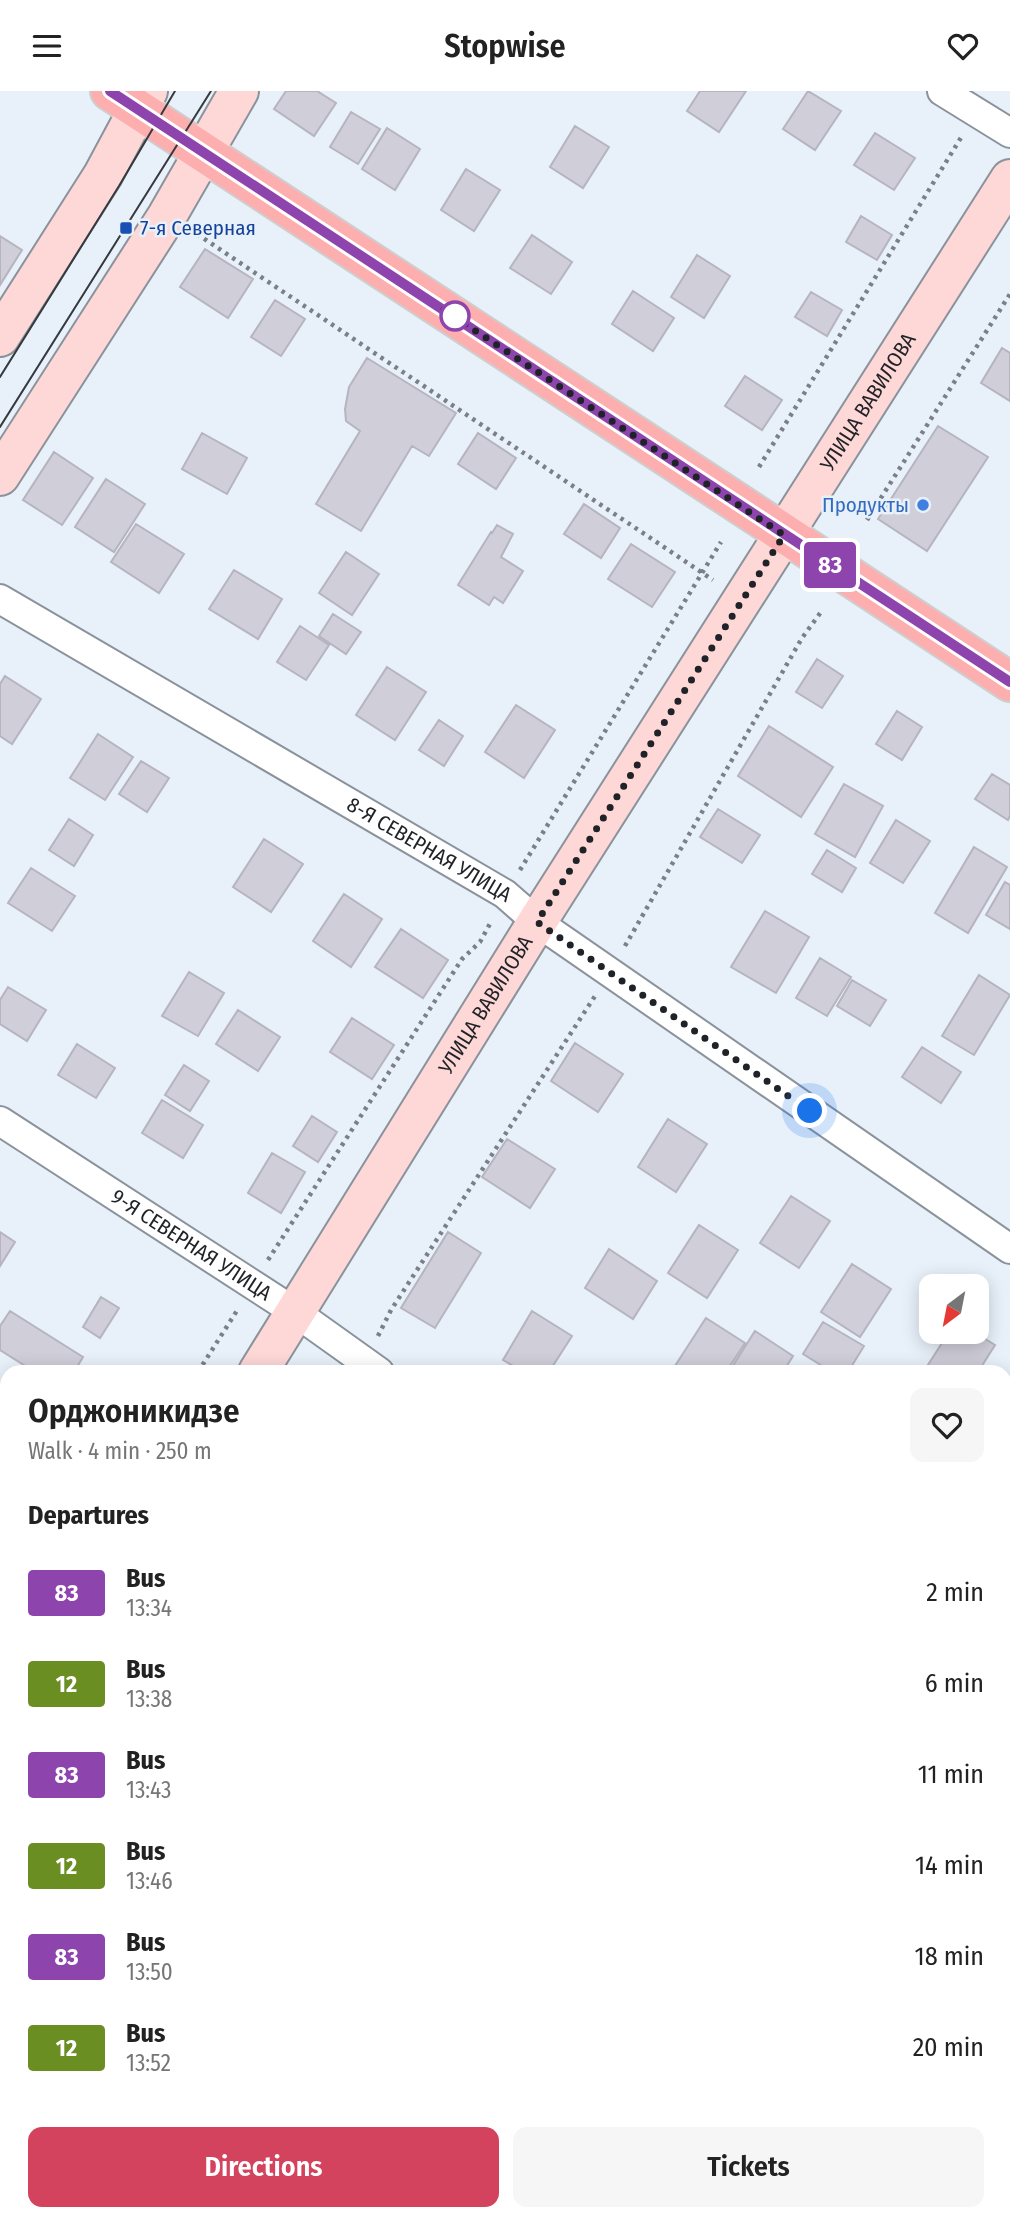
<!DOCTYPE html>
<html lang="en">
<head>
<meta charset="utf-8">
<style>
	body { margin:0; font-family:"Fira Sans Condensed",sans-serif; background:#f6f6f6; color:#222; height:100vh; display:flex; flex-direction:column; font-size:26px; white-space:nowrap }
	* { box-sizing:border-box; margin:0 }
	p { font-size:23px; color:#767676 }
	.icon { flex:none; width:38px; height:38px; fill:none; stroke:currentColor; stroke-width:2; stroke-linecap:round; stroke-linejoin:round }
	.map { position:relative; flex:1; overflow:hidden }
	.drawer { position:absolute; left:0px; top:1274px; width:1012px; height:856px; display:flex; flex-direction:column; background:#fff; border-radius:21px 21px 0 0; box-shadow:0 4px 18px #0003 }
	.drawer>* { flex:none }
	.badge { padding:0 14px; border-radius:5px; font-size:24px; line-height:46px }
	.needle { width:46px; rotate:212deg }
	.controls { position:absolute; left:919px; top:1183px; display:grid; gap:14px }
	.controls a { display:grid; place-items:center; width:70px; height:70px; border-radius:14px; background:#fff; box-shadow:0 4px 18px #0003; font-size:35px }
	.you { position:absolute; width:35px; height:35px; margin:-18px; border:5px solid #fff; border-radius:50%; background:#1a73e8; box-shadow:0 0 0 10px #1a73e833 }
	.map>.badge { position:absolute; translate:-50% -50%; box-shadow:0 0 0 4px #fff }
	h2 { padding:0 28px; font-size:26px; line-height:63px }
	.round { display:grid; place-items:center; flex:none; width:74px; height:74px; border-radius:14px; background:#f6f6f6 }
	.summary { display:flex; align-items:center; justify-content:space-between; height:119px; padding:0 28px }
	h1 { font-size:33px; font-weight:600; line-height:52px }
	.primary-button { display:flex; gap:14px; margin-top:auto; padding:14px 28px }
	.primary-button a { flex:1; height:80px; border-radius:14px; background:#d3435d; color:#fff; font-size:28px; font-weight:600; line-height:80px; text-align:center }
	.primary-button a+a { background:#f6f6f6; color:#222 }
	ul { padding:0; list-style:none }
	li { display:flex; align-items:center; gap:21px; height:91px; padding:0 28px }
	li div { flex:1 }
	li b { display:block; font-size:26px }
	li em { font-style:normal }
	li .badge { min-width:77px; font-weight:700; text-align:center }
	header { display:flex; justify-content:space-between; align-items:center; height:91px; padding:0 28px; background:#fff; font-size:32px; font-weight:600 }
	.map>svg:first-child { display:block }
	.building { fill:#cfced9; stroke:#b5b4bf; stroke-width:2 }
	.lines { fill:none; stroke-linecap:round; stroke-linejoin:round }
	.lane-casing { stroke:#8a929b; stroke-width:18 }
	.street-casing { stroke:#8a929b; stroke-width:32 }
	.secondary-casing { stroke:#8a929b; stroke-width:42 }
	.primary-casing { stroke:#cececf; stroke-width:42 }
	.path { stroke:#7a8086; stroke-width:4.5; stroke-dasharray:3.5 5; stroke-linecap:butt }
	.lane { stroke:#fff; stroke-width:14 }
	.street { stroke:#fff; stroke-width:28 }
	.secondary { stroke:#fed7d7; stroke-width:38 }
	.primary { stroke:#fdafb0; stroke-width:38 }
	.tram { stroke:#363a3e; stroke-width:2 }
	.line-casing { stroke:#fff; stroke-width:16 }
	.line { stroke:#8e44ad; stroke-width:10 }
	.walk { stroke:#1f2226; stroke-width:7; stroke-dasharray:0 12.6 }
	.transit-dot { fill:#1a4fb4; stroke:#e8f1fa; stroke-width:2.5 }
	.stop-dot { fill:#fff; stroke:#8e44ad; stroke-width:3.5 }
	.shop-dot { fill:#3f7fe0; stroke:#e8f1fa; stroke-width:2.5 }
	.labels { text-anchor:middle; stroke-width:5; stroke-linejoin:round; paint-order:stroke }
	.transit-label { font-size:21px; fill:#164399; stroke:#e8f1fa; text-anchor:start }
	.street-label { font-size:21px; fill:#1f2226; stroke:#e8f1fa }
	.shop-label { font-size:21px; fill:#366cbe; stroke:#e8f1fa; text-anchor:end }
</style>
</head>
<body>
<header><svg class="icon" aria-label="menu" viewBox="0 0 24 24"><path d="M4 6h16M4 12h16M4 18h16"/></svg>Stopwise<svg class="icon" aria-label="heart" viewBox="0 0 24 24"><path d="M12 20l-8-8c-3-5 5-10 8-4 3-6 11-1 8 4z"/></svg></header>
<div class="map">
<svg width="1010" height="2129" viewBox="0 0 1010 2129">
	<rect width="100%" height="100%" fill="#e8f1fa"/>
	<path class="building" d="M286,0H317L336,12L314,45L274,18Z
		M700,0H746L719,41L687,20Z
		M808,0L841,20L815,59L783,38Z
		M351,21L380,38L358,73L330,56Z
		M575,35L609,56L583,97L550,76Z
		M387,37L420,58L395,99L362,78Z
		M875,42L915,67L894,99L854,74Z
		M466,78L500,99L474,140L441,119Z
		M861,125L892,144L877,169L846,151Z
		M532,144L572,171L551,203L510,177Z
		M0,145L22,159L0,194Z
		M205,158L253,188L228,227L180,196Z
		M697,164L730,185L704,227L671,206Z
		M633,200L674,227L653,260L612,233Z
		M811,201L842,219L827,245L795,226Z
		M275,209L305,228L281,265L251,246Z
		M1002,257L1010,262V310L981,292Z
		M367,267L456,322L429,365L412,355L361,440L316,413L360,340L346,330L345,318L349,296Z
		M745,285L782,309L762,339L725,315Z
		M938,335L988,366L927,460L878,428Z
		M202,342L247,367L227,403L182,378Z
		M478,342L516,367L496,398L458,373Z
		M54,361L93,387L62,434L23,409Z
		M106,388L145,413L114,461L75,436Z
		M584,413L620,437L601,467L564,443Z
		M136,433L184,463L159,502L111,471Z
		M497,434L513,443L501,466L523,480L503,512L494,506L489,514L458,494L491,441L492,442Z
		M631,453L675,481L652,516L608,488Z
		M346,461L379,483L352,524L319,502Z
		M234,479L282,508L258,548L209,518Z
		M333,523L361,541L346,563L319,545Z
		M300,535L329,554L306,589L277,571Z
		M817,568L843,585L822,617L796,601Z
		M387,576L426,601L395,649L356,624Z
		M5,585L41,608L12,653L0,645V593Z
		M516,614L555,639L524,687L485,661Z
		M897,620L922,636L902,669L876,653Z
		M439,629L463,645L444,675L419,659Z
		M769,635L833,676L801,726L738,685Z
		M98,643L133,666L105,709L70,687Z
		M141,670L169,687L147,721L119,703Z
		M992,683L1010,694V725L1008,729L975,708Z
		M844,693L883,715L855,766L815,743Z
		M718,718L760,744L742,772L700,746Z
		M69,728L93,744L74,775L49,759Z
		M896,729L930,750L903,792L870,772Z
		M264,748L303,773L271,821L233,796Z
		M974,756L1007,776L968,842L935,822Z
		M827,759L856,777L842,801L812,783Z
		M31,777L75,805L52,840L8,812Z
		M1005,791L1010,794V838L986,824Z
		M344,803L382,828L351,876L313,850Z
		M765,820L809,846L776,902L731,876Z
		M401,838L448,869L423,907L375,876Z
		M820,867L851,886L827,925L796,907Z
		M189,881L224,902L198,945L162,925Z
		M979,884L1010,904L974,964L942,945Z
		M852,889L886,909L870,935L837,915Z
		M8,896L46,919L27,950L0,933V909Z
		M238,919L280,946L258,980L216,953Z
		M352,927L394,954L372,988L330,961Z
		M575,952L623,983L598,1021L551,990Z
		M77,953L115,977L96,1007L58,984Z
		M922,956L961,981L941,1012L902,986Z
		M184,974L209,990L190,1020L165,1004Z
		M162,1009L203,1034L183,1067L142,1042Z
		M312,1025L337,1041L318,1071L293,1055Z
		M668,1028L707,1053L676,1101L638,1076Z
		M507,1048L555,1078L530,1117L482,1086Z
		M272,1062L305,1081L281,1122L248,1102Z
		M791,1105L830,1130L799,1177L760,1152Z
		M699,1134L738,1159L707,1207L668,1182Z
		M0,1141L15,1151L0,1175Z
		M448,1141L481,1162L435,1237L401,1217Z
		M609,1158L657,1190L633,1228L585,1197Z
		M852,1173L891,1198L860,1246L821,1221Z
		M101,1206L119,1217L100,1247L83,1236Z
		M10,1220L83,1266L74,1281H35L0,1259V1235Z
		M532,1220L572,1245L549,1281H523L503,1269Z
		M706,1227L745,1252L726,1281H684L675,1275Z
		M823,1231L864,1255L848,1281H832L803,1263Z
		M755,1240L793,1265L783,1281H729Z
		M949,1241H974L995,1254L978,1281H932L926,1277Z
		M1004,1336L1010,1340V1395L1004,1392Z
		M3,1378L7,1380L6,1441L0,1438V1383Z
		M7,1460V1510L0,1506V1471Z
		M1010,1469V1548L1007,1552L1004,1551V1478Z
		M1004,1563L1010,1567V1616L1004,1613Z
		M1005,1853L1010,1856V1899L1004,1896Z
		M0,1994L7,1998V2019L0,2031Z
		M187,2123H234L230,2129H183Z
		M628,2123H674L670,2129H623Z"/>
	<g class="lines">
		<defs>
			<path id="lane" d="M1004,1443L1010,1434"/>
			<g id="street">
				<path d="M942,0L1010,42"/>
				<path id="s1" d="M0,508L505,803L537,831L1010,1158"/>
				<path id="s2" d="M0,1030L295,1221L379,1281"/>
				<path d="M0,1553L7,1556"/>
				<path d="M1004,1672L1010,1663"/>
				<path d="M1004,1701L1010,1705"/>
				<path d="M808,2123L818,2129"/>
				<path d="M702,2129L707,2123"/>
			</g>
			<g id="secondary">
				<path d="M0,246L103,84L148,0"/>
				<path d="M0,385L167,125L239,0"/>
				<path id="s3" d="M258,1281L537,831L1010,88"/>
				<path d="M0,1694L7,1683"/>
			</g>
			<path id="primary" d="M110,0C412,195 709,395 1010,591"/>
		</defs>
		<use href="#lane" class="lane-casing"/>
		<use href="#street" class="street-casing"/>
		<use href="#secondary" class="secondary-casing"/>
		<use href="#primary" class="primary-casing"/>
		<path class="path" d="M197,143L713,489
			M759,376L962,45
			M867,429L1010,203
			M520,779L721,451
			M625,855L802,547L821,521
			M268,1169L462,868L480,851L492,829
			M378,1245L391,1219L595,905
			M198,1281L238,1218
			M0,1595L7,1584
			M0,1840L7,1829"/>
		<use href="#lane" class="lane"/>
		<use href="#street" class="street"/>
		<use href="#secondary" class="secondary"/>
		<use href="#primary" class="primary"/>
		<path class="tram" d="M0,286L119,95L175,0
			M0,336L211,0"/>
	</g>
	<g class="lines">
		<defs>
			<path id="line" d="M110,0C411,196 709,396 1010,591"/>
		</defs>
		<use href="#line" class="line-casing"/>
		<use href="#line" class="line"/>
		<path class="walk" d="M455,225L444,219L784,444L537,831L810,1020"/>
	</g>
	<rect class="transit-dot" x="119" y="130" width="14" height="14" rx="3.5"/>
	<circle class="stop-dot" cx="455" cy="225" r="14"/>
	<circle class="shop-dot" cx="923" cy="414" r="7"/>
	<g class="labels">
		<g class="transit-label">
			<text x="140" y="144">7-я Северная</text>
		</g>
		<g class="street-label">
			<text dy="7" stroke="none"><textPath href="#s3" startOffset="1146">УЛИЦА ВАВИЛОВА</textPath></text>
			<text dy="7" stroke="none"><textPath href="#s1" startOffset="497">8-Я СЕВЕРНАЯ УЛИЦА</textPath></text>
			<text dy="7" stroke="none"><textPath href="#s3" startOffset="432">УЛИЦА ВАВИЛОВА</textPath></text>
			<text dy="7" stroke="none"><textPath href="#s2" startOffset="228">9-Я СЕВЕРНАЯ УЛИЦА</textPath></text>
		</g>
		<g class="shop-label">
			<text x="909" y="421">Продукты</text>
		</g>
	</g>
</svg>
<div class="controls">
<a><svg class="needle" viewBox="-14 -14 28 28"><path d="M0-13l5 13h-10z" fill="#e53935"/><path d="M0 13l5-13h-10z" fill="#767676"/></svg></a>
</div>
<div class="you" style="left:810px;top:1020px"></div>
<b class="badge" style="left:830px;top:474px;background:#8e44ad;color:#fff">83</b>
<section class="drawer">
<div class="summary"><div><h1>Орджоникидзе</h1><p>Walk · 4 min · 250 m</p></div><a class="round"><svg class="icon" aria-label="heart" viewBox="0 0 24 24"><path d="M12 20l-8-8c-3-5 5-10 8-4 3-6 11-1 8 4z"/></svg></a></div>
<h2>Departures</h2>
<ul>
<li><span class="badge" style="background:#8e44ad;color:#fff">83</span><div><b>Bus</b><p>13:34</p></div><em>2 min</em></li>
<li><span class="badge" style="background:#6b8e23;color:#fff">12</span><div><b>Bus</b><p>13:38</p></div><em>6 min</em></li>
<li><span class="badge" style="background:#8e44ad;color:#fff">83</span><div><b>Bus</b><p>13:43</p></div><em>11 min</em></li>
<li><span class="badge" style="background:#6b8e23;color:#fff">12</span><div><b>Bus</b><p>13:46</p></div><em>14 min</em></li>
<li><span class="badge" style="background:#8e44ad;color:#fff">83</span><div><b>Bus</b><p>13:50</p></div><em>18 min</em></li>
<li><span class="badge" style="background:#6b8e23;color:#fff">12</span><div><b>Bus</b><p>13:52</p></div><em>20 min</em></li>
</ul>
<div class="primary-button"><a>Directions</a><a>Tickets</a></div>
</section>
</div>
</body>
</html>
